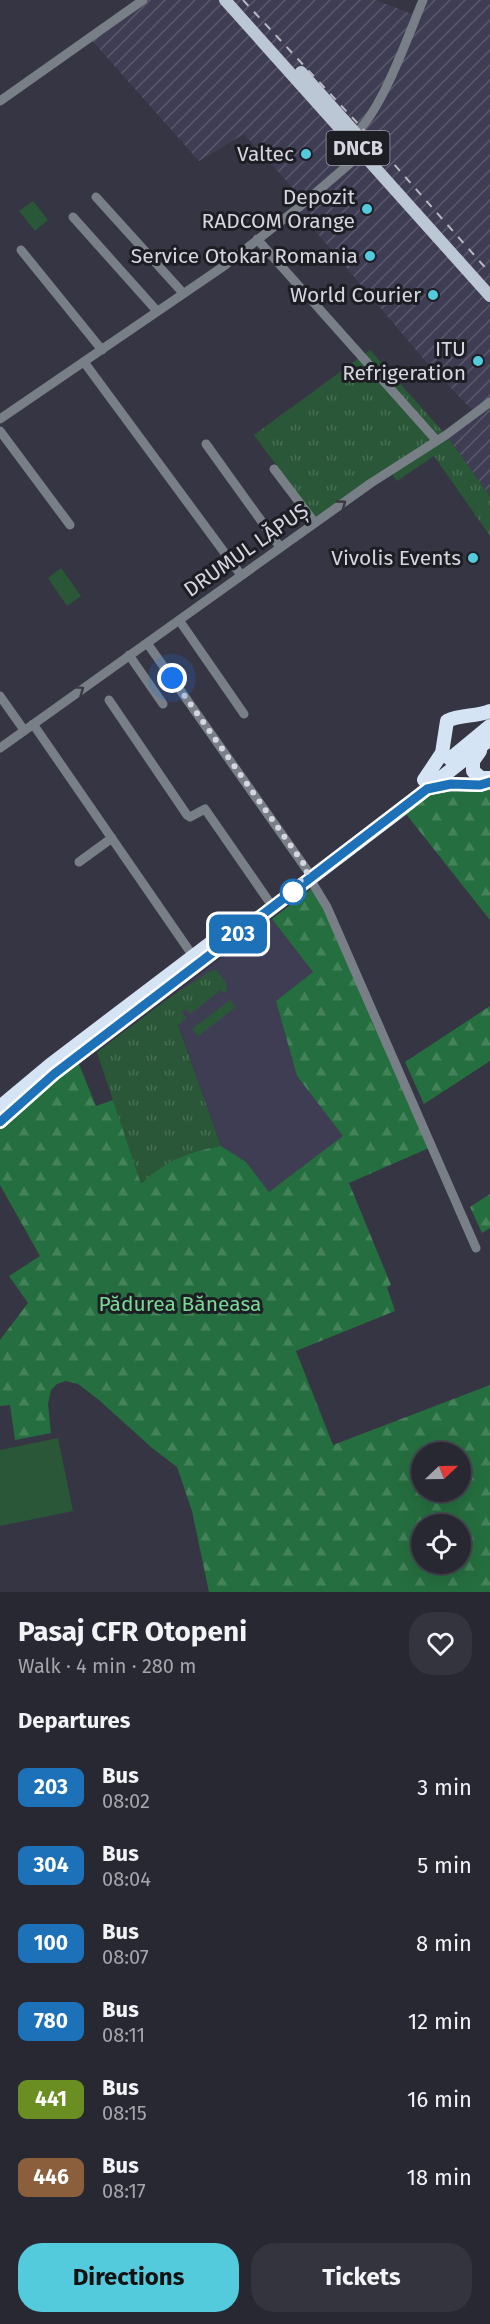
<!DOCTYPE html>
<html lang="en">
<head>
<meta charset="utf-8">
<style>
	body { margin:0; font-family:"Fira Sans",sans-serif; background:#34343f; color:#f1f3f6; height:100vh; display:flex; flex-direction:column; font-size:22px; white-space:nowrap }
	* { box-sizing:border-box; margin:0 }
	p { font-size:20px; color:#a5a6ac }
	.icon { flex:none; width:33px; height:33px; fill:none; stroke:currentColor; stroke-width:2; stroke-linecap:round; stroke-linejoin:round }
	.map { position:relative; height:1592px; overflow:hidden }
	.side { display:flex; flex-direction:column; background:#282833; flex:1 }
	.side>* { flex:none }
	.badge { padding:0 12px; border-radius:9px; font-size:21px; line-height:39px }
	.needle { width:39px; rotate:68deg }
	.buttons { position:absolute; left:411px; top:1442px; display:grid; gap:12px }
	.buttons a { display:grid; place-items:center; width:60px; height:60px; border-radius:50%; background:#282833; box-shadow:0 6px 24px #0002,0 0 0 2px #44444e; font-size:30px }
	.you { position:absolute; width:30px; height:30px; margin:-15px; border:4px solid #fff; border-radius:50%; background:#1a73e8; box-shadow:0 0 0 9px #1a73e833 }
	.map>.badge { position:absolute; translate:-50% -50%; box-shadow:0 0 0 3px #fff }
	h2 { padding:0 18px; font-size:22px; line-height:54px }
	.round { display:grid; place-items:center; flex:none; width:63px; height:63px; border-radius:24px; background:#34343f }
	.overview { display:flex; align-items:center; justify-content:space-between; height:102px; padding:0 18px }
	h1 { font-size:28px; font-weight:700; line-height:45px }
	.cta { display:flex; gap:12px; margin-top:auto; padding:12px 18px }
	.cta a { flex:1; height:69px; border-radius:24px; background:#54cadd; color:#111; font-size:24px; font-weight:700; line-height:69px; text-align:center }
	.cta a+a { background:#34343f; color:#f1f3f6 }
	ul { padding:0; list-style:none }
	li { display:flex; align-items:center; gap:18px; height:78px; padding:0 18px }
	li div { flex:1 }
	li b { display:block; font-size:22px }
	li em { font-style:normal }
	li .badge { min-width:66px; font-weight:700; text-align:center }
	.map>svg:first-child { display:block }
	.built { fill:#3f3d53 }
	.industrial { fill:url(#industrial-furrows) }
	.grass { fill:url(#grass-tufts) }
	.forest { fill:url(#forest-firs); fill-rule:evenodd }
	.park { fill:#2a5737 }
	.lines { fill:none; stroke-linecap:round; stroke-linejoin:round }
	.minor { stroke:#797f86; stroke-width:9 }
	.major { stroke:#bbc7d5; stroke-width:12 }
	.highway { stroke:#d5e4f4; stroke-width:14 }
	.rail { stroke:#bab9c4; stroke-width:2; stroke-dasharray:8 8; stroke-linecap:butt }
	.oneway { stroke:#393a41 }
	.line-casing { stroke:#fff; stroke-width:14 }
	.line { stroke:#1d71b8; stroke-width:9 }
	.walk { stroke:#d6d6e0; stroke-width:6; stroke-dasharray:0 10.8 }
	.poi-dot { fill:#54cadd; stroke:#1d1d24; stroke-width:2 }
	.stop-dot { fill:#fff; stroke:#1d71b8; stroke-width:3 }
	.labels { text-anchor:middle; stroke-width:6; stroke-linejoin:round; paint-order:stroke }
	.shield { fill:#1d1d24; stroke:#9e9ea8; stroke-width:1.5 }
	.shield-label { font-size:20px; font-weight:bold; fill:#d6d6e0 }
	.poi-label { font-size:21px; fill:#d6d6e0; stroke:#1d1d24; text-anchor:end }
	.street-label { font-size:21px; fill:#d6d6e0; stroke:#1d1d24 }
	.park-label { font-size:21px; fill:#79da95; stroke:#1d1d24 }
</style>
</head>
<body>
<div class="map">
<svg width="490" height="1592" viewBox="0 0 490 1592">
	<defs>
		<pattern id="industrial-furrows" width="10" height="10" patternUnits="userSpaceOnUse" patternTransform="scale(1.5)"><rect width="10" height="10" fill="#3f3d53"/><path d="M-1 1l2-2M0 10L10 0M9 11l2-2" fill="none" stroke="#5a586b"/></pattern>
		<pattern id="grass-tufts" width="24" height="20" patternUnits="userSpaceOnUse" patternTransform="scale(1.5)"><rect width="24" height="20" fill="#2a5737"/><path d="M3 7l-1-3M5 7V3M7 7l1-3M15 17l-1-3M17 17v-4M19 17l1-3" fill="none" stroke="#486e54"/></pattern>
		<pattern id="forest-firs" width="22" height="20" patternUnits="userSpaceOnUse" patternTransform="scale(1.5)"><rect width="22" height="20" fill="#256e3f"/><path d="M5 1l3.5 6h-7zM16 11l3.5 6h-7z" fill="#44825a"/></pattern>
	</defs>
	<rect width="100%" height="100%" fill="#363544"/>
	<path class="built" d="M272,919L313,972L276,1001L297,1076L344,1136L269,1192L246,1162L221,1146L169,998Z"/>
	<path class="industrial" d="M138,0H375L412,14L419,0H490V496L446,435L475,413L427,363L300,213L308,205L244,134L199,161L88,36Z"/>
	<path class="grass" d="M370,350L446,435L490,496V536L434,456L397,481L390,471L318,521L254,435Z
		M212,970H216L226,982L227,992L225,993L221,990L190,1014L186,1009L181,1012L186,1018L178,1025L221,1146C186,1152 167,1160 141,1185L97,1052L169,998Z
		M230,1000L236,1007L198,1036L192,1029Z"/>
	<path class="forest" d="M490,782V920L402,809L427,789Z
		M311,889L318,896L429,1148L349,1183L391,1285L387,1287L395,1311L296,1351L333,1445L490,1385V1592H209L192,1511L177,1467L152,1448L99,1400L78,1384L66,1381L57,1384L51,1390L48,1404L51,1433L15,1440L10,1405L0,1406V1340L28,1303L9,1276L40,1256L0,1185V1122L76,1057L96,1106L113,1100L141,1184C167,1160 187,1152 221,1146L246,1162L269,1192L343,1136L297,1076L276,1001L313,972L272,919ZM422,1452H460V1491H422ZM422,1524H460V1563H422Z
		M490,1006V1061L424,1104L405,1062Z
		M490,1194V1228L482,1233L470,1207Z"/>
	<path class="park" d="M33,201L48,220L35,231L19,211Z
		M61,568L81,596L67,606L48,578Z
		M58,1438L73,1511L0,1526V1450Z"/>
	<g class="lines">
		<path class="minor" d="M0,101L143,0
			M356,133C383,108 408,36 423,0
			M96,197L183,293
			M73,217L157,311
			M257,239L437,441
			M21,250L102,350
			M84,362L241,575
			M0,419L224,266L298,208L362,153
			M0,431L70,525
			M206,444L280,547
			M274,469L315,523
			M179,620L244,714
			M147,643L307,870
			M129,655L163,704
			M0,696L24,730
			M109,700L187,815L190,817L205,809L268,900
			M33,724L193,956
			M0,748L371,483L446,435L490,402
			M79,862L112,838
			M310,879L327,907L476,1248"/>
		<path class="major" d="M225,0L490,296
			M301,72L376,156"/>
		<path class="highway" d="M480,751L473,761V771L481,778H490
			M450,759L490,726
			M424,780L442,753L447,721C460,714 476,717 490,711
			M429,788L451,784L480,785L490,782
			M0,1107L50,1065L233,926
			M0,1122L54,1074L398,812L490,739"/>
		<path class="rail" d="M243,0L362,128L490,273"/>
	</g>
	<defs><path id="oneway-chevron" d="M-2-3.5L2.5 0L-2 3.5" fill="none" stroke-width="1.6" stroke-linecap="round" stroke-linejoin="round" transform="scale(1.5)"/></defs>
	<g class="oneway">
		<use href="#oneway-chevron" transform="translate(342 504) rotate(-36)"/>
		<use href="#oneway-chevron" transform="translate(80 690) rotate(-35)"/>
	</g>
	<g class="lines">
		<defs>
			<path id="line" d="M0,1122L54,1074L427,789L451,784L480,785L490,782"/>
		</defs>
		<use href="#line" class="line-casing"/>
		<use href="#line" class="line"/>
		<path class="walk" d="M172,678L308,870L293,892"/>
	</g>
	<g class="poi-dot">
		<circle cx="306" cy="154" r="6"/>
		<circle cx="367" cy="209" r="6"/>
		<circle cx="370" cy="256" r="6"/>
		<circle cx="433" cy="295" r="6"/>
		<circle cx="478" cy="361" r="6"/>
		<circle cx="473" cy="558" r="6"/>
	</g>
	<circle class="stop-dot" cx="293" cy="892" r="12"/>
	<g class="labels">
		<rect class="shield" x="326.5" y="131" width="63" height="34" rx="4.5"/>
		<g class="shield-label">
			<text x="358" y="155">DNCB</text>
		</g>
		<g class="poi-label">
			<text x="294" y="161">Valtec</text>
			<text x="355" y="204">Depozit<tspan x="355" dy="24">RADCOM Orange</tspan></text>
			<text x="358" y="263">Service Otokar Romania</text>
			<text x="421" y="302">World Courier</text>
			<text x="466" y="356">ITU<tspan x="466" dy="24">Refrigeration</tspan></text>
			<text x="461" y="565">Vivolis Events</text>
		</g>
		<g class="street-label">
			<text transform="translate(246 550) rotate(-35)" y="7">DRUMUL LĂPUȘ</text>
		</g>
		<g class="park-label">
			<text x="180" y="1311">Pădurea Băneasa</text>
		</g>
	</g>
</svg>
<div class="buttons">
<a><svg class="needle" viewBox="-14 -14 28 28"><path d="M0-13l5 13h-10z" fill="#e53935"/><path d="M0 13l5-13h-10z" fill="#a5a6ac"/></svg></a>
<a><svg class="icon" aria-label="locate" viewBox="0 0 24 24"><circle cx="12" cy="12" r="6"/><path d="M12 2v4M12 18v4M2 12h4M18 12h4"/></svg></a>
</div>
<div class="you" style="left:172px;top:678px"></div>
<b class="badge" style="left:238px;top:934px;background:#1d71b8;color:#fff">203</b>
</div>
<section class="side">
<div class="overview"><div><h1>Pasaj CFR Otopeni</h1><p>Walk · 4 min · 280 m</p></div><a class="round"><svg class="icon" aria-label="heart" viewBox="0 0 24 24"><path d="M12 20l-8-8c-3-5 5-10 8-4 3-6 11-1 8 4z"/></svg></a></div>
<h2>Departures</h2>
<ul>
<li><span class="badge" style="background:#1d71b8;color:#fff">203</span><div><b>Bus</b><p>08:02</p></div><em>3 min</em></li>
<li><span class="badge" style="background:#1d71b8;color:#fff">304</span><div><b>Bus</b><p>08:04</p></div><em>5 min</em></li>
<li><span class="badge" style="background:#1d71b8;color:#fff">100</span><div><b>Bus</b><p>08:07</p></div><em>8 min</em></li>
<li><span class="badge" style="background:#1d71b8;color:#fff">780</span><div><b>Bus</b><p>08:11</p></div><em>12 min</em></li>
<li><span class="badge" style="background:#6b8e23;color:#fff">441</span><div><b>Bus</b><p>08:15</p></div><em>16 min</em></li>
<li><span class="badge" style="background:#8b5e3c;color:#fff">446</span><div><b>Bus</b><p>08:17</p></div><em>18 min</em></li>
</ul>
<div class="cta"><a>Directions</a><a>Tickets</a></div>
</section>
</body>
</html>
